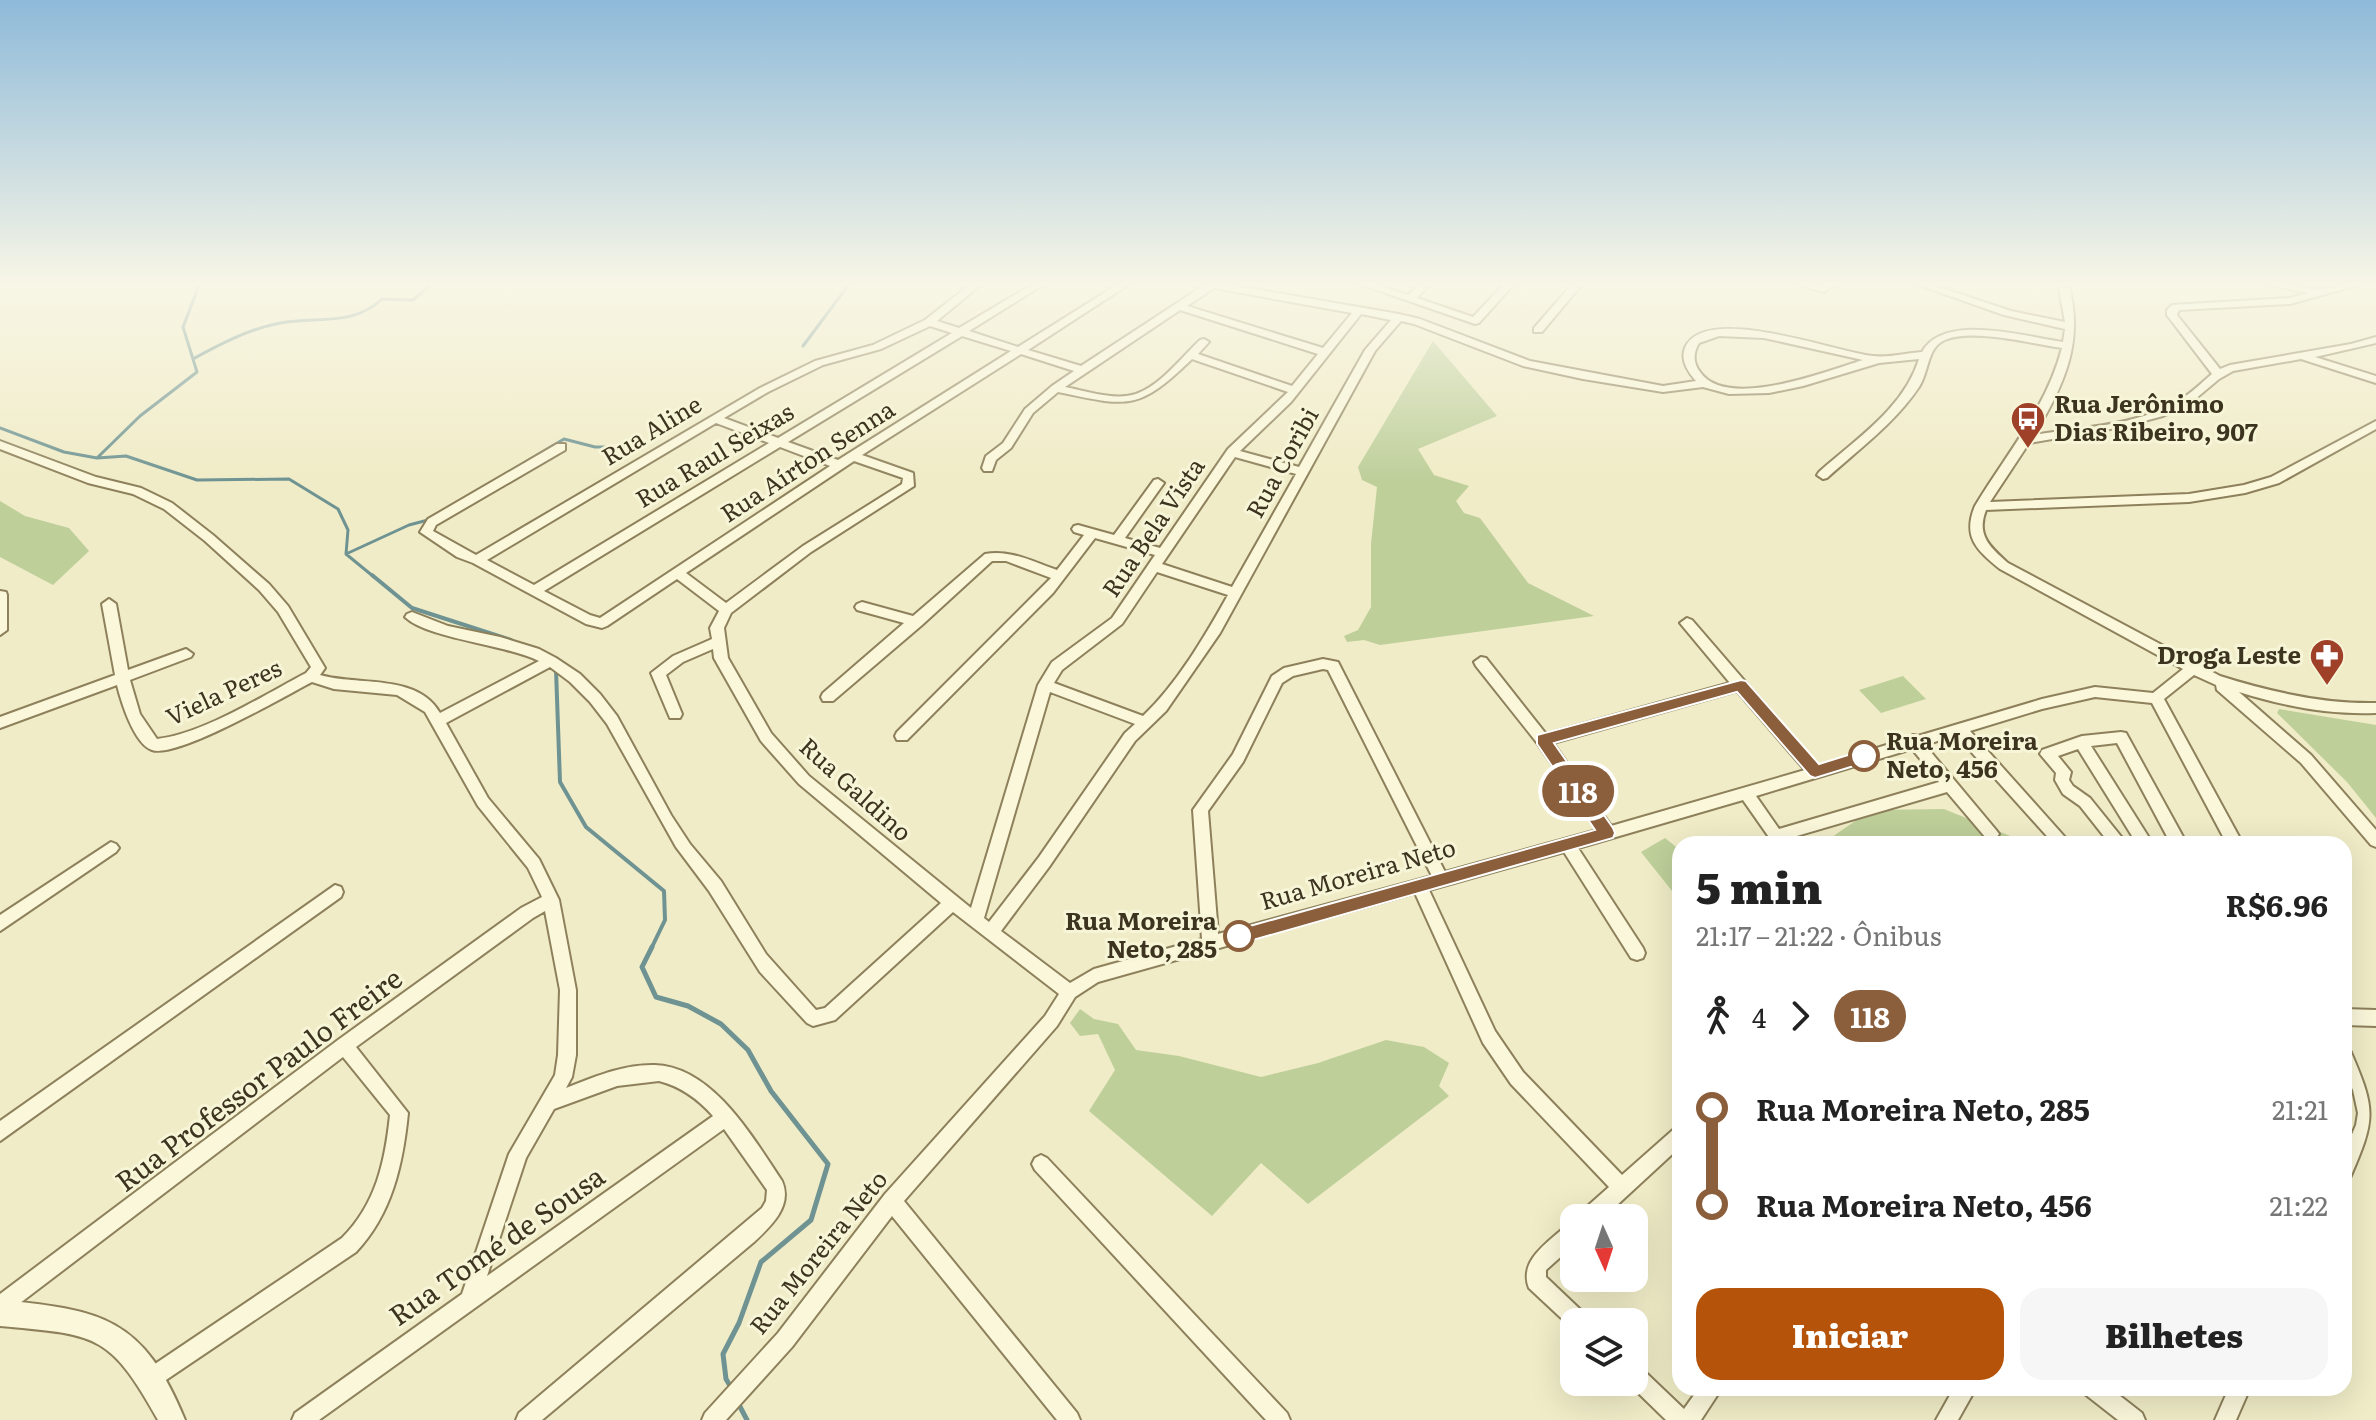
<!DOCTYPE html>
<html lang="pt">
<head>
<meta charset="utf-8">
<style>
	body { margin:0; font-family:Literata,serif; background:#f6f6f6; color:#222; height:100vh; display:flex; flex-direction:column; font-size:30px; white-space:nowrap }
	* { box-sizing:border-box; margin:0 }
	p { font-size:26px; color:#767676 }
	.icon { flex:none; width:44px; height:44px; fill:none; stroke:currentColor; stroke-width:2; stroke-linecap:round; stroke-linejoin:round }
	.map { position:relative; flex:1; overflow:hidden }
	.side { position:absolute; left:1672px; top:836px; width:680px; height:560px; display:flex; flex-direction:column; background:#fff; border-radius:24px; box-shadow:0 8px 32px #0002 }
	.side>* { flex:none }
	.badge { padding:0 16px; border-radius:26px; font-size:28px; line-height:52px }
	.needle { width:52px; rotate:177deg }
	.tools { position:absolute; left:1560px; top:1204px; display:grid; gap:16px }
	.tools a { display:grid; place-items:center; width:88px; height:88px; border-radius:16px; background:#fff; box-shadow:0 8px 32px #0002; font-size:40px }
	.map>.badge { position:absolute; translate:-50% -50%; box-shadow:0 0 0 4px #fff }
	.legs { display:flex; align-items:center; gap:12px; height:88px; padding:0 24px; font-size:26px }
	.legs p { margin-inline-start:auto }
	.headline { display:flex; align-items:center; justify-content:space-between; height:136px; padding:0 24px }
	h1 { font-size:44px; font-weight:800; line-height:60px }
	.cta { display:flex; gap:16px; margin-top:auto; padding:16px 24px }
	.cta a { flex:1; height:92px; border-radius:24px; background:#b45309; color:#fff; font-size:32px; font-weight:800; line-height:92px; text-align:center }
	.cta a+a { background:#f6f6f6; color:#222 }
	ul { padding:0 24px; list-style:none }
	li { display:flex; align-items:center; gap:28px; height:96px; font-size:30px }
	li i { display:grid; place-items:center; width:12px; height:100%; margin:0 10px; background:currentColor }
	li i::after { content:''; width:20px; height:20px; margin:-10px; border:6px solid; border-radius:50%; background:#fff }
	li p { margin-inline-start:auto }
	li:first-child i { background:linear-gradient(#0000 50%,currentColor 0) }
	li:last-child i { background:linear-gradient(currentColor 50%,#0000 0) }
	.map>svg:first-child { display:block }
	.green { fill:#becf9a }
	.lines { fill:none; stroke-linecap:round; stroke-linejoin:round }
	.stream-far2 { stroke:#6e9392; stroke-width:3 }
	.stream-far1 { stroke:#6e9392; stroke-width:4 }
	.stream { stroke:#6e9392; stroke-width:5 }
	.minor-casing { stroke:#8d805b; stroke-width:4 }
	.tertiary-casing { stroke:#8d805b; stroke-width:4 }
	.minor { fill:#faf7db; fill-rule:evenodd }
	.tertiary { fill:#faf7db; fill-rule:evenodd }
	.line-1 { fill:#8b5e3c; stroke:#fff; stroke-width:2 }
	.stop-1-dot { fill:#fff; stroke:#8b5e3c; stroke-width:4 }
	.labels { text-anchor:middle; stroke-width:6; stroke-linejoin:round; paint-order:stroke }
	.poi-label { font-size:24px; font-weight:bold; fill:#3d3420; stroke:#f7f5d7; text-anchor:start }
	.street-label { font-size:24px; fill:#3d3420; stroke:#f7f5d7 }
	.stop-label { font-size:24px; font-weight:bold; fill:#3d3420; stroke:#f7f5d7; text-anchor:start }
	.near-street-label { font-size:28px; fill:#3d3420; stroke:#f7f5d7 }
</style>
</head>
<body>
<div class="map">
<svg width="2376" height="1420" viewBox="0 0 2376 1420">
	<rect width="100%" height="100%" fill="#f0ecc7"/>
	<path class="green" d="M1433,341L1497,416L1418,449L1434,475L1469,486L1456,501L1464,513L1480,518L1528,583L1594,616L1380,645L1364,640L1347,642L1344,636L1358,630L1371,607V544L1377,487L1362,480L1358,467Z
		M0,501L25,516L69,528L89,551L53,585L0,557Z
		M1903,676L1926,699L1881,713L1859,690Z
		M2279,709L2376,725V818L2347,782L2277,713Z
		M1944,809L2030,844H1822L1871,810Z
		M1665,838L1680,850V901L1641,852Z
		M1080,1009L1094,1019L1118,1024L1136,1050L1179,1056L1261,1077L1318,1063L1386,1040L1424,1047L1449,1063L1439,1086L1449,1096L1308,1204L1261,1163L1212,1216L1089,1111L1115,1070L1098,1034L1080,1036L1070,1023Z"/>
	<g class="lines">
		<path class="stream-far2" d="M803,346L850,283
			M193,359C220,344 249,329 280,323C317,316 352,327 382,299L413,300L433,283
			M0,428L64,452L97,458L126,456L197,480L289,479L338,509L348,530L346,554L374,577
			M98,457L140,416L197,372L183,327L200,283
			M497,479L564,439L595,447H615
			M346,554L409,525L428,520"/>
		<path class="stream-far1" d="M372,575L412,608L511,640
			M556,670L560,782L586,827L664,891L665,920L651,949"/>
		<path class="stream" d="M652,947L642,967L656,997L688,1006L721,1024L748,1050L771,1091L828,1164L811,1220L761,1262L739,1323L723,1354L726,1379L732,1389
			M737,1401L747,1420"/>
		<defs>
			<path id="minor" d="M972,283H983L937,321L959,328L1035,283H1046L969,331L1018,347L1120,283H1131L1028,350L1081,366L1203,286L1199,283H1219L1399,314L1420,319L1530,361L1663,386L1696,381C1688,372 1680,360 1685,348C1704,302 1838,353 1873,356C1888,358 1907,353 1922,352C1944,312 2026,337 2063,342L2065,329L2004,315L1913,283H1927L2011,311L2065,322L2058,283H2068C2085,340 2064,386 2034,435C2081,427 2137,426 2178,401C2191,394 2201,383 2212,374L2167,315V310L2172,305L2289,298L2308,293L2269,285L2268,283C2286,283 2305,289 2320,289C2333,289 2345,283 2359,283L2358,285L2290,304L2179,310L2177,315L2220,369L2230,365L2351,344L2376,337V343L2315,357L2376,376V383L2301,359L2233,371L2219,379L2188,405L2163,416L2122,427L2029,443L1990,502L2189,494L2244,485L2271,477L2376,421V429L2279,483L2245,493L2189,502L1986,510C1976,535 1990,547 2008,563L2220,676C2271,692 2323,704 2376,703V713C2330,715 2283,706 2239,692L2311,755L2376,830V847L2371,845L2301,763L2217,690L2216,685L2194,675L2164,699L2243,844H2227L2152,703L2095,697L2042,709L1970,731L2071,844H2054L1956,735L1925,745L1996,830L1999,834L1996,838L1991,840L1986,838L1947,792L1776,842L1771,840L1743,800L1578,848L1643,948L1645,953L1643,958L1637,960L1631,958L1564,852L1429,890L1495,1031L1523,1072L1622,1175L1674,1129L1680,1126V1147L1603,1218H1580L1582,1211L1609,1187L1511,1084L1483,1043L1415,893L1098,982L1075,997L1057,1026L904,1201L1077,1413L1080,1420H1057L892,1216L792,1347L726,1420H702L705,1413L778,1333L885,1194L1045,1016L1059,994L953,912L835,1020L813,1026L807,1023L760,972L709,891L676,847L607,724L590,702L570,682L550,667L446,723L488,798L539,859L559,900L576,990V1055L572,1077L566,1088C594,1077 624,1064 655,1065C713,1067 753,1138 782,1181C793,1206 771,1226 754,1242L542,1420H516L519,1413L762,1208L766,1201L767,1190L724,1129L319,1420H292L295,1413L462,1294L509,1154L555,1075L558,1055L560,990L545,911L533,918L356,1047L408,1113C403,1164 392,1214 356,1252L157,1386L150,1389L143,1386L140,1379L143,1372L342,1238C376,1204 385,1162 390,1115L343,1057L7,1313L0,1316V1294L338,1040L521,908L542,897L528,868L478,806L425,712L397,695L334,689L312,682C285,696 177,759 152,750C134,744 121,701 117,685L0,728V717L115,675L102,604L109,599L116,604L128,670L186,649L193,654L191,657L130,680L140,714L157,739C203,734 264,695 306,673L311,667L278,612L259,590L205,541L164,509L133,494L88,483L0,449V441L96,477L141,488L172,503L213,535L269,584L288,606L325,668L320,675C358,686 417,673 440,713L539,661C505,644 428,639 405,617L407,614L412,612L448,626L500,637L539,649L556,658L580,674L600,694L617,716L671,815L690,844L721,881L766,954L816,1010L825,1008L941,903L799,784L761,741L714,658L713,649L683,662L666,675L682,714L680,718H670L651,673L673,656L712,639L710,628L719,611L677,579L607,626L602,628L586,624L473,563L457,557L420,532L428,519L557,444H565V450L436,525L433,531L476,555L760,388L815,361L873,345L925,320ZM1214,288L1352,313L1323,348L1187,306ZM1180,310L1318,354L1292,386L1198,354L1209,342L1204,339L1200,340C1182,357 1161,385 1136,394C1115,401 1086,391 1065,387ZM1361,314L1391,320L1365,350L1299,467L1240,451L1291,402ZM1401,321L1414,324L1523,366L1583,379L1663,392L1703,387L1729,394L1769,393L1803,386L1879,363L1919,359C1904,408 1856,439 1819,472L1817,475L1823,479L1827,478C1859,449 1895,423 1919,387C1929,372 1927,347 1945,340C1973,328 2032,344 2062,348C2046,409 2006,454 1975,506C1962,537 1977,550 2000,569L2183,669L2153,693L2095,687L2042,699L1918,736L1913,735L1906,739L1818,766L1692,620L1687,618L1680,623L1730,683L1546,734L1486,658L1481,657L1474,662L1476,666L1538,744L1597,830L1445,872L1338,662L1323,659L1284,668L1272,676L1233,754L1193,810L1202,939L1094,969L1070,983L1001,931L1049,867L1135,741L1166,711L1220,633L1375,351ZM930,326L952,333L778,438L724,418L768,392L823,365L881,349ZM962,336L1011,351L838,460L788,442ZM1719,336L1764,338L1863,360C1827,371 1727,411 1700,372C1693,363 1693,353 1699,343ZM1021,354L1074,371L1052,386L1025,409L1003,443L986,456L982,468L984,471H992L996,460L1011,448L1033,413L1058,392C1129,407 1138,411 1192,359L1288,392L1228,449L1160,548L1125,538L1164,483L1158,479L1154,480L1114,535L1078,525L1074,526L1072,529L1074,532L1084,535L1057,570C1033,562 1010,549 985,554L913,616L862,602L857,604L855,607L857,610L904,623L823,693L821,697L823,701H833L922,625L992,561H1006L1051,578L897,732L895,736L897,740H907L1053,593L1095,538L1155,555L1112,618L1052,662L1038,685L971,908L809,776L771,733L728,658L724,628L731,613L811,552L914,486L913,473L862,455ZM716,423L769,443L534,585L487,560ZM780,447L830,466L600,618L590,615L544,591ZM1235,457L1296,474L1232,587L1162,564ZM854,461L903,478L902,484L803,546L726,603L686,573ZM1157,572L1228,595C1205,636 1177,684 1143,716L1054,683L1062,670L1122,624ZM1323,669L1328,670L1432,876L1218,934L1208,811L1243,762L1282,683L1293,676ZM1737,691L1805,770L1611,826L1553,743ZM1050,692L1135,724L1125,733L1039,857L989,922L984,918ZM1912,749L1939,782L1779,829L1756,796ZM659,1081C682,1087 698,1099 713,1116L487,1276L526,1158L554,1109L617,1086Z
				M1357,283H1371L1408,295L1421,283H1431L1417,298L1473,317L1505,283H1515L1479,323L1475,324Z
				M1573,283H1583L1542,332H1534V328Z
				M1793,283H1809L1822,286L1826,283H1837L1824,292Z
				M0,591L6,592L7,595V630L0,635Z
				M2121,732L2126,733L2187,844H2171L2117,743L2091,746L2153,844H2137L2078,749L2058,756L2071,772L2069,780L2073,786L2090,798L2127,844H2110L2080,806L2063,794L2055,780L2056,773L2040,754L2042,750L2082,736Z
				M111,842L116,844L119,848L116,852L0,931V915Z
				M335,885L341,887L343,892L341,897L0,1141V1121Z
				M2344,1009L2376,1010V1026L2344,1025Z
				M2344,1048L2350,1050C2376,1110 2376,1118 2350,1178L2344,1181V1153L2356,1125L2358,1113L2353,1090L2344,1072Z
				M1041,1155L1047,1158L1287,1413L1290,1420H1266L1035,1170L1032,1164L1035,1158Z
				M1574,1223V1245L1546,1270V1277L1586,1315L1589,1322H1574V1330L1529,1288C1518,1260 1549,1242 1567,1225Z
				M1634,1365L1641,1368L1684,1409L1699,1388H1722L1701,1420H1666L1627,1382H1634Z
				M1954,1388H1976L1958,1420H1936Z
				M2083,1388H2110L2142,1413L2145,1420H2118L2086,1395Z
				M2229,1388H2250L2236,1420H2215Z"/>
			<path id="tertiary" d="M0,1300C102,1310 143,1317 185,1420H158C109,1332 96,1335 0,1326Z"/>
		</defs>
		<use href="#minor" class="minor-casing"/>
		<use href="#tertiary" class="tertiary-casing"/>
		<use href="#minor" class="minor"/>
		<use href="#tertiary" class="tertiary"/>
	</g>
	<linearGradient id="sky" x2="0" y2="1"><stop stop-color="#8ebad9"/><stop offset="0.59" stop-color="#f8f6e6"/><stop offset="1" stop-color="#f8f6e6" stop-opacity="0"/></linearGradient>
	<rect width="2376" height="481" fill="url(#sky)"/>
	<path class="line-1" d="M1741,680L1746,681L1819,764L1864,750L1870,752V761L1815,778L1810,776L1737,692L1554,743L1613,828L1615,833L1613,838L1239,944L1232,942L1230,936L1232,931L1239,929L1595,830L1537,744V735Z"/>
	<defs>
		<symbol id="bus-pin" viewBox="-11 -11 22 30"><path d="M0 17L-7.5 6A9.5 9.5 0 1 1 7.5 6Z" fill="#9f4029" stroke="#f7f5d7"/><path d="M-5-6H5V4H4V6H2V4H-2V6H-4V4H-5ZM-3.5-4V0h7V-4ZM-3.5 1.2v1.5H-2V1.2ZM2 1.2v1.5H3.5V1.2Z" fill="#fff"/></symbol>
		<symbol id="pharmacy-pin" viewBox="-11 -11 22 30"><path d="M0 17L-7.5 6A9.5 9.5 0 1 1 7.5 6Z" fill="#9f4029" stroke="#f7f5d7"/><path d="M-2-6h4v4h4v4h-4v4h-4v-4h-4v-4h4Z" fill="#fff"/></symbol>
	</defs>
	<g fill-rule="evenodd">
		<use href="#bus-pin" x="2008" y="399" width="40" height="54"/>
		<use href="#pharmacy-pin" x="2307" y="636" width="40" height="54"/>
	</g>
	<g class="stop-1-dot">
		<circle cx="1864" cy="756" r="14"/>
		<circle cx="1239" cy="936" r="14"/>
	</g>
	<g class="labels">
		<g class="poi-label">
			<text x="2054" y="413">Rua Jerônimo<tspan x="2054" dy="28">Dias Ribeiro, 907</tspan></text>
			<text x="2301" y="664" text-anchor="end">Droga Leste</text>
		</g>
		<g class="street-label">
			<text transform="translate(652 431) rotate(-31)" y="8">Rua Aline</text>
			<text transform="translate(715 456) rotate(-31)" y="8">Rua Raul Seixas</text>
			<text transform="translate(808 462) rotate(-33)" y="8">Rua Aírton Senna</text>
			<text transform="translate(1283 463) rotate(-61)" y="8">Rua Coribi</text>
			<text transform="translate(1154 528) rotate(-56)" y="8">Rua Bela Vista</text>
			<text transform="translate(224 693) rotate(-25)" y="8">Viela Peres</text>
			<text transform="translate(855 790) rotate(42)" y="8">Rua Galdino</text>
			<text transform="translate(1358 875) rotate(-16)" y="8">Rua Moreira Neto</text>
			<text transform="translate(819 1253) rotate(-51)" y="8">Rua Moreira Neto</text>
		</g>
		<g class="stop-label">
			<text x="1886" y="750">Rua Moreira<tspan x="1886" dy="28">Neto, 456</tspan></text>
			<text x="1217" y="930" text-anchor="end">Rua Moreira<tspan x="1217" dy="28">Neto, 285</tspan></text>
		</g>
		<g class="near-street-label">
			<text transform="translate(259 1080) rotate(-37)" y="10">Rua Professor Paulo Freire</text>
			<text transform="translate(497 1246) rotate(-35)" y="10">Rua Tomé de Sousa</text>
		</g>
	</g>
</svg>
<div class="tools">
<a><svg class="needle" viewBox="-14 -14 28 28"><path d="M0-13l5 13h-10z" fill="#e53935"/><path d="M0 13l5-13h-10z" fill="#767676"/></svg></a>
<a><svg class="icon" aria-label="layers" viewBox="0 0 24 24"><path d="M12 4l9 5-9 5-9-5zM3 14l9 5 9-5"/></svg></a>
</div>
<b class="badge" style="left:1578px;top:791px;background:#8b5e3c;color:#fff">118</b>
<section class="side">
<div class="headline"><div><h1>5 min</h1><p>21:17 – 21:22 · Ônibus</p></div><b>R$6.96</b></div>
<div class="legs"><svg class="icon" aria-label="walk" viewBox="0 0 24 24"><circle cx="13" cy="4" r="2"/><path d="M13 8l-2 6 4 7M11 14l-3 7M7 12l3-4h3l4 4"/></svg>4<svg class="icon" aria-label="forward" viewBox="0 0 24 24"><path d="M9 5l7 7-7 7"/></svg><b class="badge" style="background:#8b5e3c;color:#fff">118</b></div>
<ul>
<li><i style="color:#8b5e3c"></i><b>Rua Moreira Neto, 285</b><p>21:21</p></li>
<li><i style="color:#8b5e3c"></i><b>Rua Moreira Neto, 456</b><p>21:22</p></li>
</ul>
<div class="cta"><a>Iniciar</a><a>Bilhetes</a></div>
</section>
</div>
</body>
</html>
